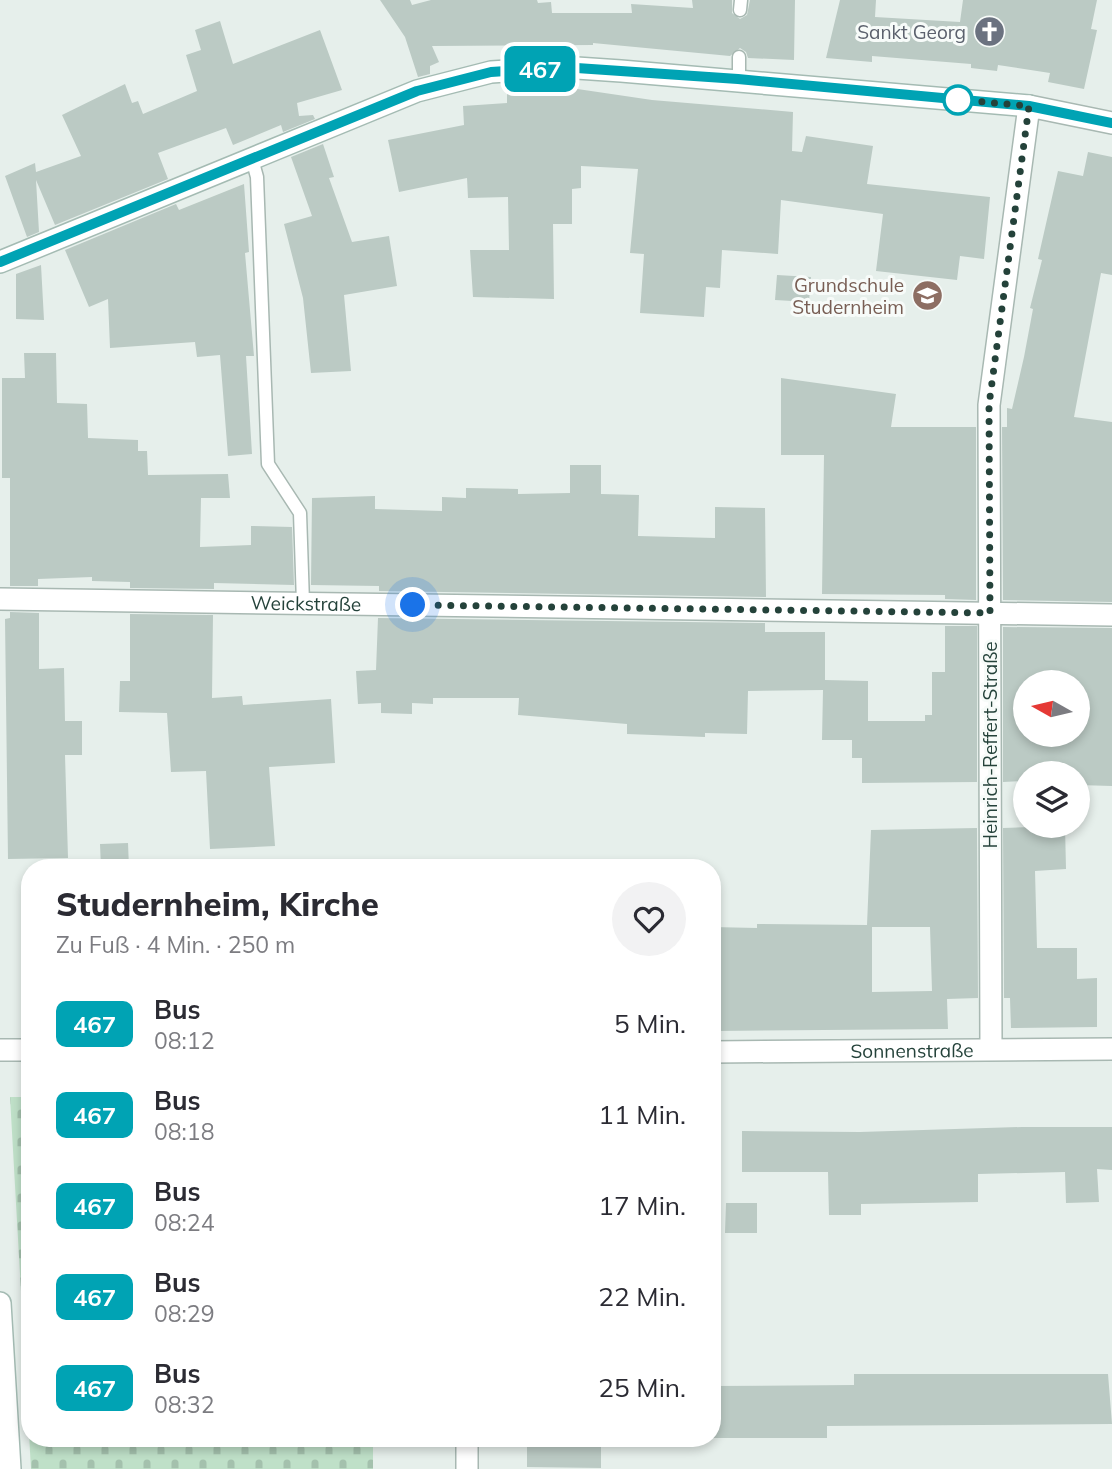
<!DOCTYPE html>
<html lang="de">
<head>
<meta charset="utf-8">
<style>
	body { margin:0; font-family:Mulish,sans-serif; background:#f2f2f3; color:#2b2b33; height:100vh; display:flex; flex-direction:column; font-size:26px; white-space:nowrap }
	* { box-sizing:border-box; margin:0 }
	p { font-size:23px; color:#7c7c81 }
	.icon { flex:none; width:38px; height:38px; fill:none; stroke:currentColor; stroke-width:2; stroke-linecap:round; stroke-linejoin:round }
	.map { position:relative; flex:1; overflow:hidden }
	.side { position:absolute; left:21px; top:859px; width:700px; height:588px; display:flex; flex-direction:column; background:#fff; border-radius:28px; box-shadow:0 4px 10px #0003 }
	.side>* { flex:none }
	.badge { padding:0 14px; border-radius:10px; font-size:24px; line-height:46px }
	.needle { width:46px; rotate:278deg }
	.fabs { position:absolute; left:1013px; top:670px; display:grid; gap:14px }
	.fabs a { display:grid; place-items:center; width:77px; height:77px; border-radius:50%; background:#fff; box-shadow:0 4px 10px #0003; font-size:35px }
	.you { position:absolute; width:35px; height:35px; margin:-18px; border:5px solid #fff; border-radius:50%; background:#1a73e8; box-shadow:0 0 0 10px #1a73e833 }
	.map>.badge { position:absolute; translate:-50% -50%; box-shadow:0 0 0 4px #fff }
	.round { display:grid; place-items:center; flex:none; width:74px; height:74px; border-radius:37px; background:#f2f2f3 }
	.headline { display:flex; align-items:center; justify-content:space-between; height:119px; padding:0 35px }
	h1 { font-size:33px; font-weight:800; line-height:52px }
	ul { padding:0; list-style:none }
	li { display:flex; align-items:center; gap:21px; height:91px; padding:0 35px }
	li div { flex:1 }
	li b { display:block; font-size:26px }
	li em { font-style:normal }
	li .badge { min-width:77px; font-weight:700; text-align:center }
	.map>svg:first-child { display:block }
	.cemetery { fill:url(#cemetery-stones) }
	.building { fill:#bbcac4; fill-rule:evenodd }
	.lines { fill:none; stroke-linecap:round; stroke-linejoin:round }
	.lane-casing { stroke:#a8b8b2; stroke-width:15 }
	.street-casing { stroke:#a8b8b2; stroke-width:24 }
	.secondary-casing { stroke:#a4bbb3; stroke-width:24 }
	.lane { stroke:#fff; stroke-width:12 }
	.street { stroke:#fff; stroke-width:21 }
	.secondary { stroke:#fff; stroke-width:21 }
	.line-casing { stroke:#fff; stroke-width:16 }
	.line { stroke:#00a3b4; stroke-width:10 }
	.walk { stroke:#24423a; stroke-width:7; stroke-dasharray:0 12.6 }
	.stop-dot { fill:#fff; stroke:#00a3b4; stroke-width:3.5 }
	.labels { text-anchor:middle; stroke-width:6; stroke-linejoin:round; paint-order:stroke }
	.worship-label { font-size:19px; fill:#5b616d; stroke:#f7fbf9; text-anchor:end }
	.education-label { font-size:19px; fill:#785e54; stroke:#f7fbf9; text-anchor:end }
	.street-label { font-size:19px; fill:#24423a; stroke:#f7fbf9 }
</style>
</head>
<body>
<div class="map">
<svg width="1112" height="1469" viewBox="0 0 1112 1469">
	<defs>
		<pattern id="cemetery-stones" width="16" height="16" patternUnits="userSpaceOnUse" patternTransform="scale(1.75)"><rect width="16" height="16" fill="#bfe0c8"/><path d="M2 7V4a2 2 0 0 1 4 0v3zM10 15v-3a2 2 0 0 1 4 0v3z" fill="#a4c1ad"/></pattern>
	</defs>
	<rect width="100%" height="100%" fill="#e6efeb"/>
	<path class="cemetery" d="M10,1097H30V1438L373,1439V1469H31Z"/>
	<path class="building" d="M380,0H410L412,5L431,0H537L538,3L551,2L552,13H632L631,4L693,8L692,0H732V13L740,19L747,15L750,0H795L794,60L748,58L746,52L740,48L730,56L593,43V45L432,46L439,62L430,66V74L418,77L405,37Z
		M840,0H876L875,17L960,22L963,0H1097L1091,29L1097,30L1084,89L1048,82L1050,73L998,65L997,71L971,68V64L872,56V62L826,58Z
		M220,21L233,64L320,30L342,90L297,103L299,116L313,115L315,119L283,132L281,125L233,145L226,128L158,153L168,179L55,225L36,180L39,232L27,237L5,176L35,163L36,172L81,156L62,115L125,84L132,103L138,101L143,114L197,91L186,55L201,50L195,30Z
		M530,82L652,100L793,112L792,151L802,152L806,136L873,146L867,184L990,197L984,259L960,256L957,280L876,271L883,214L781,200L778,254L722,250L720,288L706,287L704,317L640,313L644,254L630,253L638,169L581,166V188L572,189V224H553L554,299L473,297L470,250H509L508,197L468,198L467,178L399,192L388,140L464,125L463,106L507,103V84Z
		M323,144L334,177L329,178L352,242L389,236L397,286L344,295L351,371L311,373L303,298L284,224L312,216L291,157Z
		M1088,152L1112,157V275L1101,273L1074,417L1112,422V602L1003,600L1002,427H1007V408L1012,409L1024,357L1033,309L1030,308L1042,260L1038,259L1058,171L1083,176Z
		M244,184L249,252L245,253L254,356H246L252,454L228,456L220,355L197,357L195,342L110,348L108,299L89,307L65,250L176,204L179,210Z
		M41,265L44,320L16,319V274Z
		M777,275L811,277L809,302L775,300Z
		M24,353H56L57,403L87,404L88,438L138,440V451H147L148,475L228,474L230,498H201L200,547L251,545V526L292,527L294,585L214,583V589L130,588V582L92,581V577L38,579V586H10V478H2V378H25Z
		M781,378L896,394L891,427H976V600L945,599V595L822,594L824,455H781Z
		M570,465H601V494L639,495L638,536L715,538V507L765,508L766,597L379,591V586L311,585L312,498L375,496V509L442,511V497L466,498V488L518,489V494L570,493Z
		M10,612L39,613V669L64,668L65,721H82V755H65L68,858L8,859L5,619L10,618Z
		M130,614L213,615L212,698L242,696L243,705L331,699L335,763L269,767L275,846L210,849L206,771L171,772L167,713L119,712L120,681H130Z
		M378,618L765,623V632H825V680L868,681V721H925V715H932V672H945V626H977V782L862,783V758H852V740H822L823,690L748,691L747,734L705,733V737L627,734V724L518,715L519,698H433V704L412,703V714L381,713V703L358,704L356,671L376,670Z
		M1003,627L1112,628V786L1078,785V774H1026V781L1003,782ZM1026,682H1078V735H1026Z
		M1065,826L1066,869L1035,871L1037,948H1077V979L1097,978V1027L1011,1028L1010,998H1004L1003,828Z
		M977,828L978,998L947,999L948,1029L717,1031L718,960H712V927L757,928V924L867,925L871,830ZM872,927H930L932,991L872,992Z
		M128,843L129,868H101L100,844Z
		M1022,1127H1112V1170L1097,1169L1099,1202L1066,1203L1065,1172L978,1174V1202L861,1204V1215H829L828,1172H742V1131L860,1132Z
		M726,1203H757V1233H725Z
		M854,1374H1108L1112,1424L827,1426V1438H712V1386L854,1385Z
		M527,1438L601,1439V1468L527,1467Z"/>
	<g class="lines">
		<defs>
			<path id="lane" d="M740,10L741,0
				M739,79V57
				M252,159L257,177L268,464L300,513L303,603"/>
			<g id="street">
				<path id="s1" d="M0,599L1112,615"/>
				<path d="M991,1049L989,405L1029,106L1112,123"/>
				<path d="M0,1050H30"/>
				<path id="s2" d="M712,1052L1112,1049"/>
				<path d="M467,1469V1438"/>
			</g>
			<path id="secondary" d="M0,262L417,91L491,72L562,67L621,71L1029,106
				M0,1303L10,1469"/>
		</defs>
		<use href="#lane" class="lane-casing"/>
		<use href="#street" class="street-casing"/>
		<use href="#secondary" class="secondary-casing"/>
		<use href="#lane" class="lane"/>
		<use href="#street" class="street"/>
		<use href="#secondary" class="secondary"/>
	</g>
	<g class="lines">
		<defs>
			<path id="line" d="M0,262L417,91L491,72L562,67L738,79L1029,106L1112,123"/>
		</defs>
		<use href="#line" class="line-casing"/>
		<use href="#line" class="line"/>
		<path class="walk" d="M413,605L990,613L989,405L1029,106L950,99L958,100"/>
	</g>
	<defs>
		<symbol id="church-disc" viewBox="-11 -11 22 22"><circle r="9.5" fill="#6b7280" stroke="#f7fbf9"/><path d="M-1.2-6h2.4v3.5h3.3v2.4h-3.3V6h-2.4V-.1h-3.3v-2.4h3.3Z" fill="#fff"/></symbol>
		<symbol id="school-disc" viewBox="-11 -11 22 22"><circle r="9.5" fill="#8d6e63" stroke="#f7fbf9"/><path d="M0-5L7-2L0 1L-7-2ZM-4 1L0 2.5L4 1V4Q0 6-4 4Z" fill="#fff"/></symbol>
	</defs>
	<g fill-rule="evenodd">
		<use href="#church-disc" x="972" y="14" width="35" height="35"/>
		<use href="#school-disc" x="910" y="278" width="35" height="35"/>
	</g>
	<circle class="stop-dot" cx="958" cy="100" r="14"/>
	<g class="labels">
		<g class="worship-label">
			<text x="966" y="39">Sankt Georg</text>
		</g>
		<g class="education-label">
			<text x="904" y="292">Grundschule<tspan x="904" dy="22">Studernheim</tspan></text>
		</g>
		<g class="street-label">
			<text dy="7" stroke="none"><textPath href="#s1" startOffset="306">Weickstraße</textPath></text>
			<text transform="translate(990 745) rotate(-90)" y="7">Heinrich-Reffert-Straße</text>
			<text dy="7" stroke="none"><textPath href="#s2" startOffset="200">Sonnenstraße</textPath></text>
		</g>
	</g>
</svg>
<div class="fabs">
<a><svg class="needle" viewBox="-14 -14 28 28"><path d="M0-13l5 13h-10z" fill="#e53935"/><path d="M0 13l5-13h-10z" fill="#7c7c81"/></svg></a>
<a><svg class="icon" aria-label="layers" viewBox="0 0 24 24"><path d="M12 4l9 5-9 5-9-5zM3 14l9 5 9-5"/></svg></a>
</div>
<div class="you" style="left:413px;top:605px"></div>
<b class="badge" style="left:540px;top:69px;background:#00a3b4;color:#fff">467</b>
<section class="side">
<div class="headline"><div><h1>Studernheim, Kirche</h1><p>Zu Fuß · 4 Min. · 250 m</p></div><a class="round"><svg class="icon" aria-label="heart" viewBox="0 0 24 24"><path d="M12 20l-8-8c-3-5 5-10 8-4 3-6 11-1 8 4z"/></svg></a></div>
<ul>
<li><span class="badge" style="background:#00a3b4;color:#fff">467</span><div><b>Bus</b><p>08:12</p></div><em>5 Min.</em></li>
<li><span class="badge" style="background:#00a3b4;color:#fff">467</span><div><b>Bus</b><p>08:18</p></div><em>11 Min.</em></li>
<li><span class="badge" style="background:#00a3b4;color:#fff">467</span><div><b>Bus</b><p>08:24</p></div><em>17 Min.</em></li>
<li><span class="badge" style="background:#00a3b4;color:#fff">467</span><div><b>Bus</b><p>08:29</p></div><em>22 Min.</em></li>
<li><span class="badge" style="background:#00a3b4;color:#fff">467</span><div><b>Bus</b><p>08:32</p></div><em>25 Min.</em></li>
</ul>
</section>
</div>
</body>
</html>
